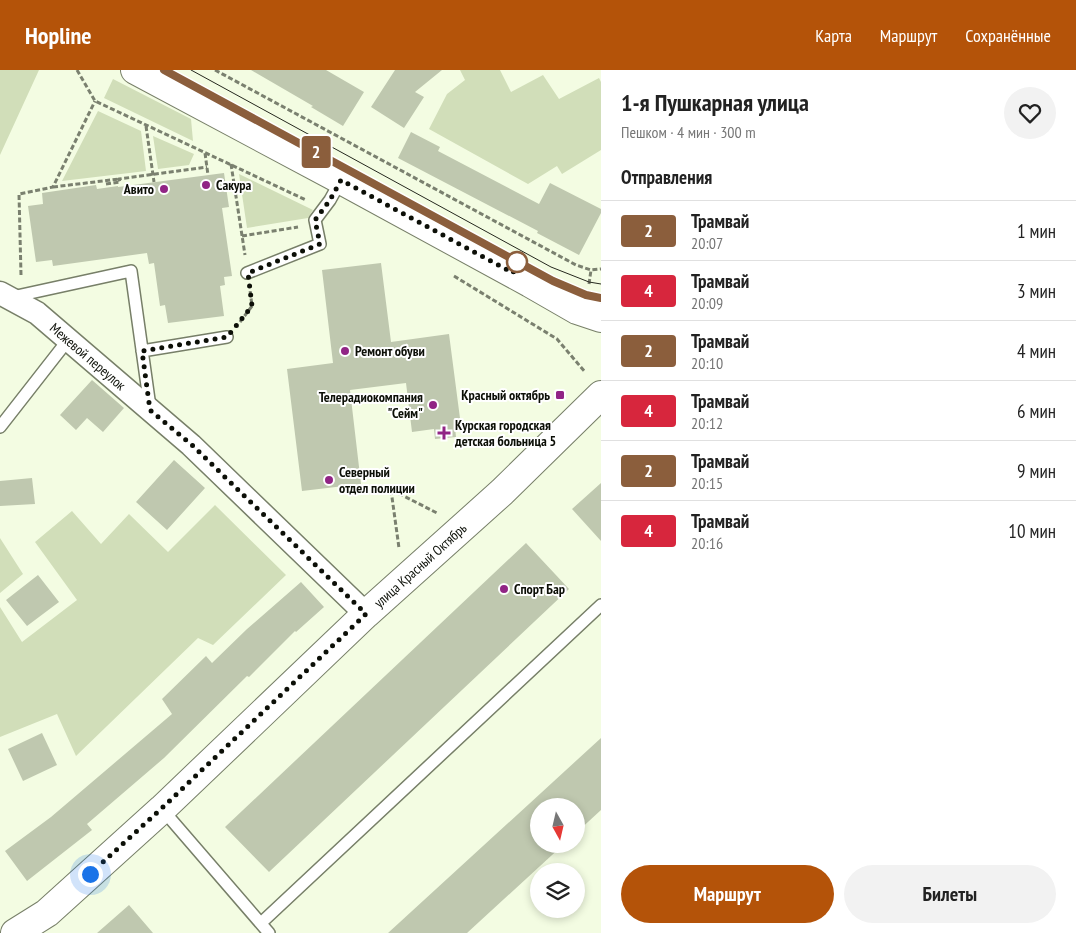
<!DOCTYPE html>
<html lang="ru">
<head>
<meta charset="utf-8">
<style>
	body { margin:0; font-family:"PT Sans Narrow",sans-serif; background:#f2f2f2; color:#222; height:100vh; display:flex; flex-direction:column; font-size:19px; white-space:nowrap }
	* { box-sizing:border-box; margin:0 }
	p { font-size:16px; color:#767676 }
	.icon { flex:none; width:28px; height:28px; fill:none; stroke:currentColor; stroke-width:2; stroke-linecap:round; stroke-linejoin:round }
	.map { position:relative; flex:1; overflow:hidden }
	.panel { display:flex; flex-direction:column; background:#fff; width:475px }
	.panel>* { flex:none }
	.badge { padding:0 10px; border-radius:4px; font-size:18px; line-height:32px }
	.needle { width:32px; rotate:172deg }
	.fabs { position:absolute; left:530px; top:728px; display:grid; gap:10px }
	.fabs a { display:grid; place-items:center; width:55px; height:55px; border-radius:50%; background:#fff; box-shadow:0 2px 8px #0003; font-size:25px }
	.you { position:absolute; width:25px; height:25px; margin:-12px; border:4px solid #fff; border-radius:50%; background:#1a73e8; box-shadow:0 0 0 8px #1a73e833 }
	.map>.badge { position:absolute; translate:-50% -50%; box-shadow:0 0 0 2px #fff }
	h2 { padding:0 20px; font-size:19px; line-height:45px }
	.round { display:grid; place-items:center; flex:none; width:52px; height:52px; border-radius:26px; background:#f2f2f2 }
	.overview { display:flex; align-items:center; justify-content:space-between; height:85px; padding:0 20px }
	h1 { font-size:24px; font-weight:800; line-height:38px }
	.primary-button { display:flex; gap:10px; margin-top:auto; padding:10px 20px }
	.primary-button a { flex:1; height:58px; border-radius:30px; background:#b45309; color:#fff; font-size:20px; font-weight:800; line-height:58px; text-align:center }
	.primary-button a+a { background:#f2f2f2; color:#222 }
	ul { padding:0; list-style:none }
	li { display:flex; align-items:center; gap:15px; height:60px; padding:0 20px; border-top:1px solid #e0e0e0 }
	li div { flex:1 }
	li b { display:block; font-size:19px }
	li em { font-style:normal }
	li .badge { min-width:55px; font-weight:700; text-align:center }
	header { display:flex; align-items:center; gap:30px; box-sizing:border-box; height:70px; padding:0 25px; background:#b45309; color:#fff }
	header strong { font-size:24px }
	nav { display:flex; gap:28px; margin-inline-start:auto; font-size:18px }
	main { display:flex; flex:1; min-height:0 }
	.map>svg:first-child { display:block }
	.green { fill:#d1deb9 }
	.building { fill:#bfc8af }
	.lines { fill:none; stroke-linecap:round; stroke-linejoin:round }
	.lane-casing { stroke:#777f68; stroke-width:14 }
	.street-casing { stroke:#777f68; stroke-width:25 }
	.secondary-casing { stroke:#777f68; stroke-width:30 }
	.path { stroke:#7a806f; stroke-width:3; stroke-dasharray:5 2.5; stroke-linecap:butt }
	.lane { stroke:#fff; stroke-width:11 }
	.street { stroke:#fff; stroke-width:22 }
	.secondary { stroke:#fff; stroke-width:28 }
	.tram { stroke:#25281e; stroke-width:1 }
	.line-casing { stroke:#fff; stroke-width:11 }
	.line { stroke:#8b5e3c; stroke-width:8 }
	.walk { stroke:#0c0f07; stroke-width:5; stroke-dasharray:0 9 }
	.poi-dot { fill:#912485; stroke:#fff; stroke-width:2 }
	.stop-dot { fill:#fff; stroke:#8b5e3c; stroke-width:2.5 }
	.labels { text-anchor:middle; stroke-width:4; stroke-linejoin:round; paint-order:stroke }
	.poi-label { font-size:14px; font-weight:bold; fill:#0c0f07; stroke:#fff; text-anchor:start }
	.street-label { font-size:14px; fill:#0c0f07; stroke:#fff }
</style>
</head>
<body>
<header>
<strong>Hopline</strong>
<nav><a>Карта</a><a>Маршрут</a><a>Сохранённые</a></nav>
</header>
<main>
<div class="map">
<svg width="601" height="863" viewBox="0 0 601 863">
	<rect width="100%" height="100%" fill="#f3fce2"/>
	<path class="green" d="M0,0H39L0,85Z
		M460,0H500L511,22L543,5L559,29L599,8L601,12V80L562,104L557,96L528,114L429,59L447,24L465,10Z
		M113,9L191,49L193,71L104,28Z
		M98,41L141,61L146,101L62,111Z
		M153,66L194,84L189,95L158,99Z
		M239,104L313,140L308,148L247,158Z
		M215,435L286,505L213,575L198,568L76,686L57,644L0,667V537L22,572L77,530L35,472L72,441L101,474L129,444L168,482Z
		M0,468L23,504L0,523Z"/>
	<path class="building" d="M251,0H326L364,22L343,56L311,37L313,36Z
		M395,0H442L415,22L424,27L404,58L371,37Z
		M411,62L440,77L438,81L539,134L550,113L601,139V143L579,185L537,163L538,161L398,88Z
		M224,103L229,137L222,138L232,206L224,207L225,215L220,216L224,246L168,253L165,235L160,236L154,193L149,194L147,183L53,196L52,190L36,192L28,136L43,134L42,123L96,115L97,119L118,116V117Z
		M381,193L391,272L449,264L461,356L455,357L456,367L435,369L434,359L412,362L406,313L350,320L361,414L302,421L287,299L333,293L322,200Z
		M92,310L124,338L103,362L87,348L76,360L60,345Z
		M174,390L205,418L167,460L136,432Z
		M32,408L35,434L0,436V411Z
		M601,413V471L572,439Z
		M526,473L569,519L269,802L225,757Z
		M38,505L59,532L27,556L6,530Z
		M301,512L324,537L296,562L295,561L249,607L247,606L164,688L87,754L92,760L27,811L5,781L51,747L172,644L162,629L206,586L212,593L247,559Z
		M42,663L57,695L23,711L8,679Z
		M601,668V740L576,763V736H539V774H564L467,863H388Z
		M129,835L153,863H97Z"/>
	<g class="lines">
		<defs>
			<path id="lane" d="M247,203L320,174L315,150L330,130L341,110
				M12,227L131,201L150,337
				M142,281L227,267
				M0,357L68,270
				M162,739L269,863
				M261,853L601,535"/>
			<g id="street">
				<path id="s1" d="M0,223L37,243L191,375L366,544"/>
			</g>
			<g id="secondary">
				<path d="M135,0L341,110L530,213L577,240L601,248"/>
				<path id="s2" d="M15,863L47,843L162,739L366,544L502,422L601,325"/>
			</g>
		</defs>
		<use href="#lane" class="lane-casing"/>
		<use href="#street" class="street-casing"/>
		<use href="#secondary" class="secondary-casing"/>
		<path class="path" d="M77,0L95,31L306,130
			M215,0L576,195L591,200L601,199
			M146,56L154,112
			M205,83L208,105
			M231,94L245,185
			M106,114L120,112L119,109L207,97
			M53,117L119,109
			M242,166L298,157
			M21,205L19,124L53,117L95,31
			M454,206L557,269L585,302
			M589,214L591,200
			M240,252L252,236L250,220
			M391,420L399,478
			M392,420L437,443"/>
		<use href="#lane" class="lane"/>
		<use href="#street" class="street"/>
		<use href="#secondary" class="secondary"/>
		<path class="tram" d="M164,0L553,211L586,225L601,228
			M191,0L551,197L589,212L601,214"/>
	</g>
	<g class="lines">
		<defs>
			<path id="line" d="M164,0L553,211L586,225L601,228"/>
		</defs>
		<use href="#line" class="line-casing"/>
		<use href="#line" class="line"/>
		<path class="walk" d="M90,804L162,738L366,544L192,375L150,340L142,281L227,267L252,236L248,203L320,174L315,150L330,130L341,110L513,203L517,192"/>
	</g>
	<g class="poi-dot">
		<circle cx="206" cy="115" r="5"/>
		<circle cx="164" cy="119" r="5"/>
		<circle cx="345" cy="281" r="5"/>
		<rect x="555" y="320" width="10" height="10" rx="2.5"/>
		<circle cx="433" cy="335" r="5"/>
		<path d="M441.5 355.5h5v5h5v5h-5v5h-5v-5h-5v-5h5z"/>
		<circle cx="329" cy="410" r="5"/>
		<circle cx="504" cy="519" r="5"/>
	</g>
	<circle class="stop-dot" cx="517" cy="192" r="10"/>
	<g class="labels">
		<g class="poi-label">
			<text x="216" y="120">Сакура</text>
			<text x="154" y="124" text-anchor="end">Авито</text>
			<text x="355" y="286">Ремонт обуви</text>
			<text x="550" y="330" text-anchor="end">Красный октябрь</text>
			<text x="423" y="332" text-anchor="end">Телерадиокомпания<tspan x="423" dy="16">"Сейм"</tspan></text>
			<text x="455" y="360">Курская городская<tspan x="455" dy="16">детская больница 5</tspan></text>
			<text x="339" y="407">Северный<tspan x="339" dy="16">отдел полиции</tspan></text>
			<text x="514" y="524">Спорт Бар</text>
		</g>
		<g class="street-label">
			<text dy="5" stroke="none"><textPath href="#s1" startOffset="109">Межевой переулок</textPath></text>
			<text dy="5" stroke="none"><textPath href="#s2" startOffset="548">улица Красный Октябрь</textPath></text>
		</g>
	</g>
</svg>
<div class="fabs">
<a><svg class="needle" viewBox="-14 -14 28 28"><path d="M0-13l5 13h-10z" fill="#e53935"/><path d="M0 13l5-13h-10z" fill="#767676"/></svg></a>
<a><svg class="icon" aria-label="layers" viewBox="0 0 24 24"><path d="M12 4l9 5-9 5-9-5zM3 14l9 5 9-5"/></svg></a>
</div>
<div class="you" style="left:90px;top:804px"></div>
<b class="badge" style="left:316px;top:82px;background:#8b5e3c;color:#fff">2</b>
</div>
<section class="panel">
<div class="overview"><div><h1>1-я Пушкарная улица</h1><p>Пешком · 4 мин · 300 m</p></div><a class="round"><svg class="icon" aria-label="heart" viewBox="0 0 24 24"><path d="M12 20l-8-8c-3-5 5-10 8-4 3-6 11-1 8 4z"/></svg></a></div>
<h2>Отправления</h2>
<ul>
<li><span class="badge" style="background:#8b5e3c;color:#fff">2</span><div><b>Трамвай</b><p>20:07</p></div><em>1 мин</em></li>
<li><span class="badge" style="background:#d7263d;color:#fff">4</span><div><b>Трамвай</b><p>20:09</p></div><em>3 мин</em></li>
<li><span class="badge" style="background:#8b5e3c;color:#fff">2</span><div><b>Трамвай</b><p>20:10</p></div><em>4 мин</em></li>
<li><span class="badge" style="background:#d7263d;color:#fff">4</span><div><b>Трамвай</b><p>20:12</p></div><em>6 мин</em></li>
<li><span class="badge" style="background:#8b5e3c;color:#fff">2</span><div><b>Трамвай</b><p>20:15</p></div><em>9 мин</em></li>
<li><span class="badge" style="background:#d7263d;color:#fff">4</span><div><b>Трамвай</b><p>20:16</p></div><em>10 мин</em></li>
</ul>
<div class="primary-button"><a>Маршрут</a><a>Билеты</a></div>
</section>
</main>
</body>
</html>
